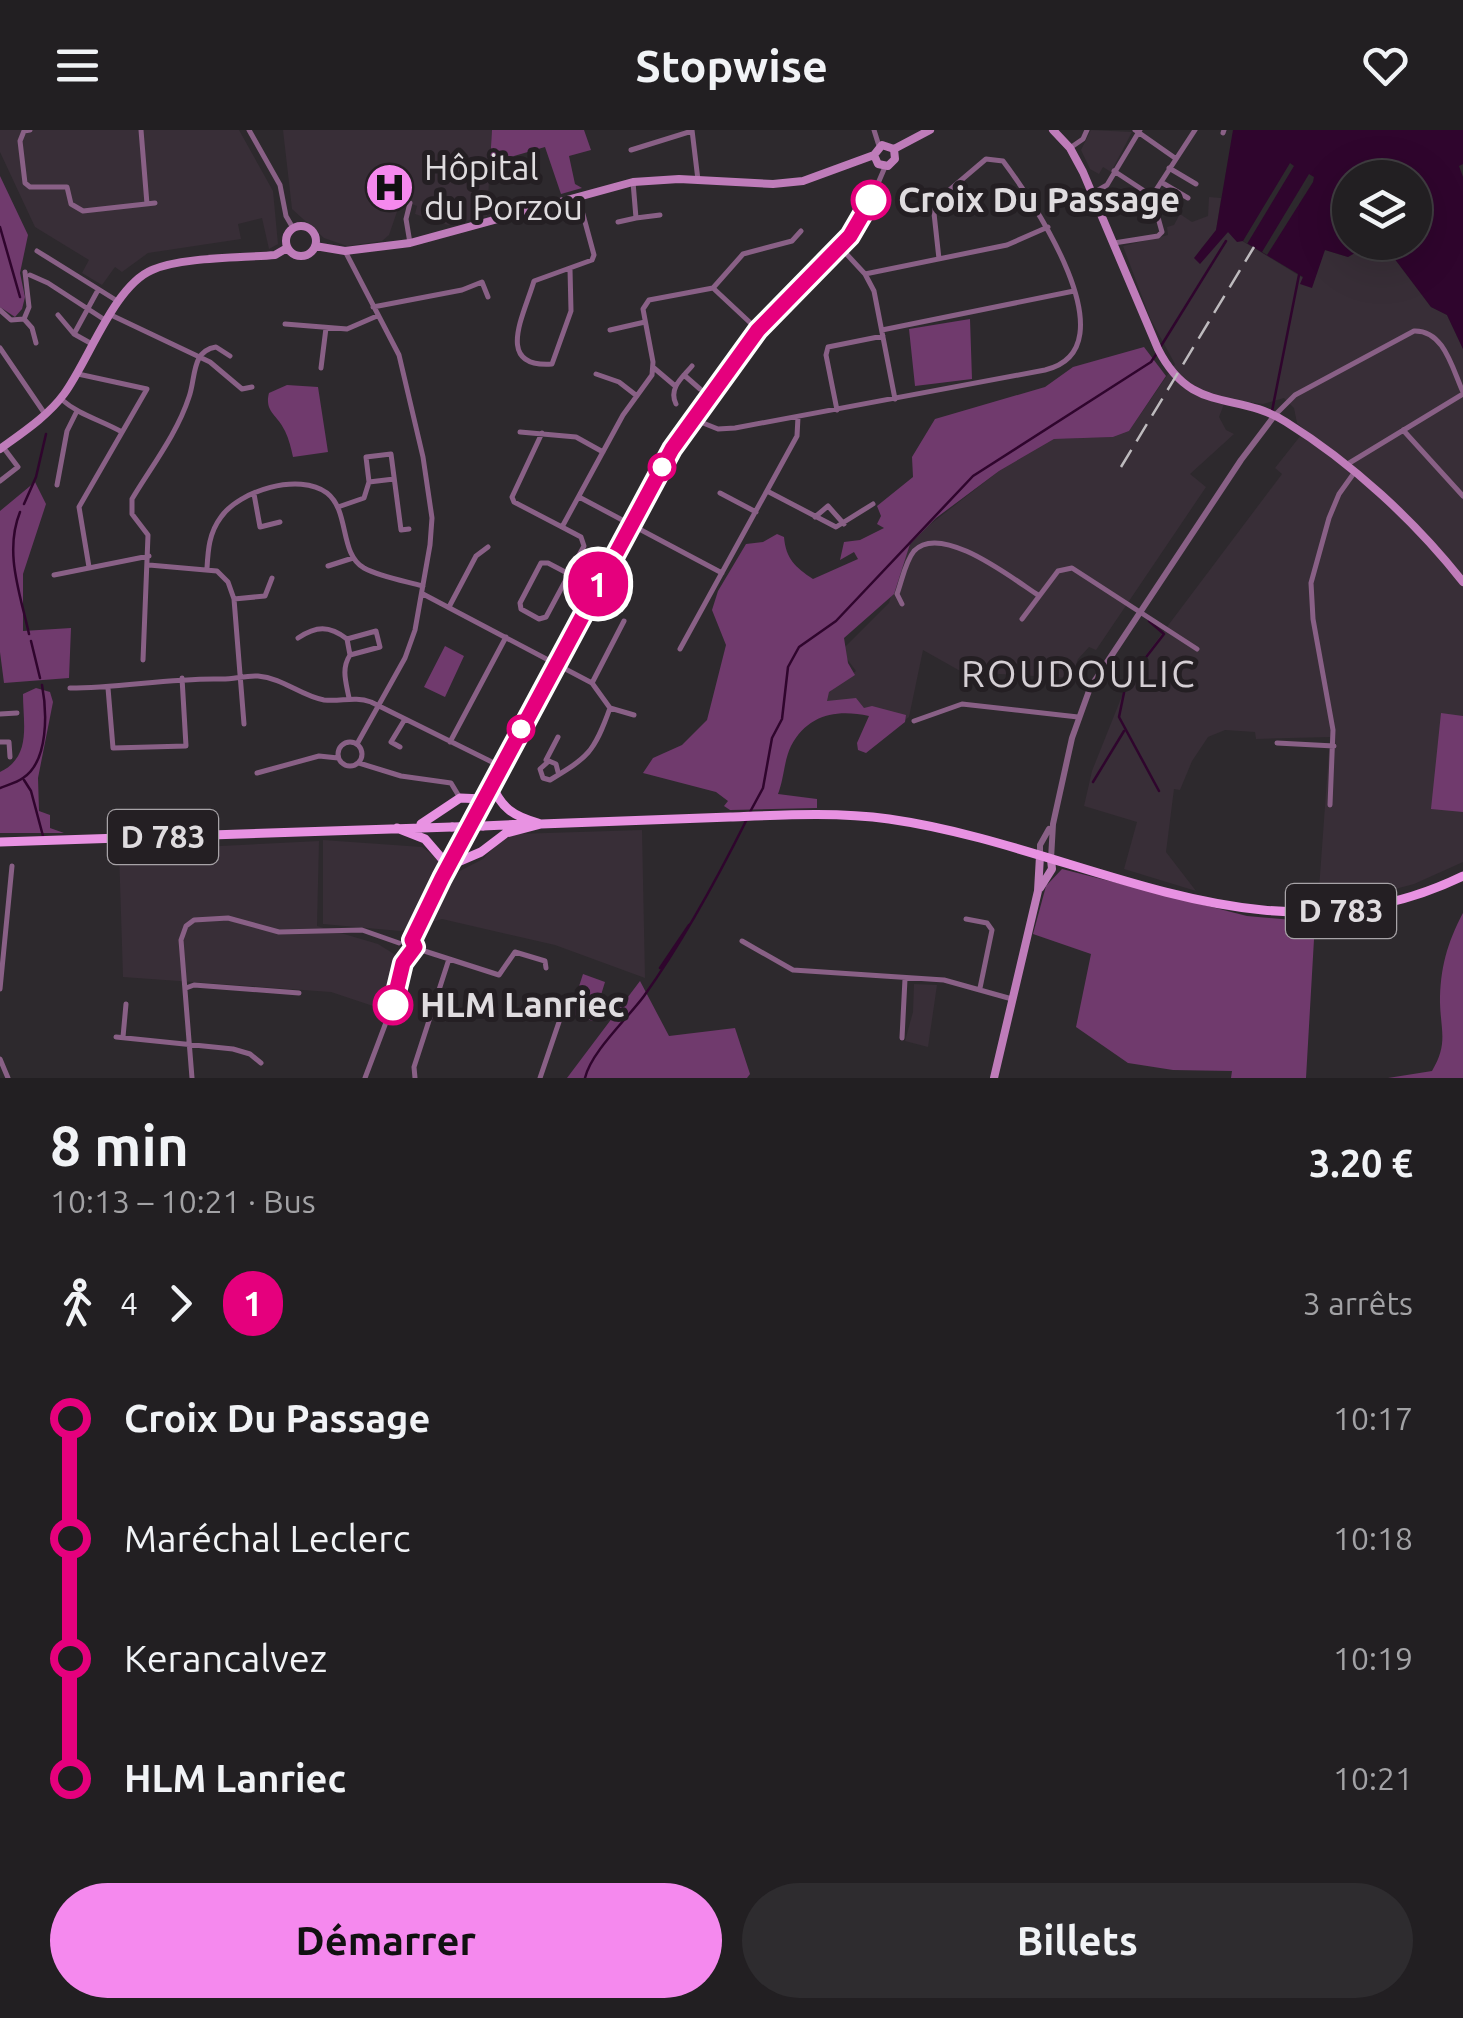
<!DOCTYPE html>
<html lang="fr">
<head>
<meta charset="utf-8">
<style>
	body { margin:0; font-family:Ubuntu,sans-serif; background:#2e2c2f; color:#f1f3f6; height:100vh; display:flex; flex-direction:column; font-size:38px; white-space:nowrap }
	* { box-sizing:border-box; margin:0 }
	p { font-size:32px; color:#a2a2a5 }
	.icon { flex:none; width:55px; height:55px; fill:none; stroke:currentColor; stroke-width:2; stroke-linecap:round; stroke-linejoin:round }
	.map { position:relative; height:948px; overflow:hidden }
	.drawer { display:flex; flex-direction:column; background:#221f22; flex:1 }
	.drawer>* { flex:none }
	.badge { padding:0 20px; border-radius:32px; font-size:35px; line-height:65px }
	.fabs { position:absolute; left:1332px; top:30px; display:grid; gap:20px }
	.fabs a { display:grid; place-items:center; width:100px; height:100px; border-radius:50%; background:#221f22; box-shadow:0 10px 40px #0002,0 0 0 2px #3f3d40; font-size:50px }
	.map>.badge { position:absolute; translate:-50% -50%; box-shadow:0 0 0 5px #fff }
	.legs { display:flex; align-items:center; gap:15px; height:110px; padding:0 50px; font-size:32px }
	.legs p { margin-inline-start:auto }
	.head { display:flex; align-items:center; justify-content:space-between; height:170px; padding:0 50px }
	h1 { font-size:55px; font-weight:700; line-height:75px }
	.primary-button { display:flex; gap:20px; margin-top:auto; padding:20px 50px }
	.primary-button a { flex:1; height:115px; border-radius:60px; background:#f589ee; color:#111; font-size:40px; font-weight:700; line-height:115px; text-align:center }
	.primary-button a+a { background:#2e2c2f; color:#f1f3f6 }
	ul { padding:0 50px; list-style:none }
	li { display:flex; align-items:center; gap:35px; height:120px; font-size:38px }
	li i { display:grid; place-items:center; width:15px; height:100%; margin:0 12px; background:currentColor }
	li i::after { content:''; width:25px; height:25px; margin:-12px; border:8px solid; border-radius:50%; background:#221f22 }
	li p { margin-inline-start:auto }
	li:first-child i { background:linear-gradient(#0000 50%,currentColor 0) }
	li:last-child i { background:linear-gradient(currentColor 50%,#0000 0) }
	header { display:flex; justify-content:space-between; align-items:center; height:130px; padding:0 50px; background:#221f22; font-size:45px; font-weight:700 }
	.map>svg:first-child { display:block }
	.built { fill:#382e37 }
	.green { fill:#703a6d }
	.water { fill:#2f052d; fill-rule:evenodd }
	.pier { fill:#2d292d }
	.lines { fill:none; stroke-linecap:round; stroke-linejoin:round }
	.stream { stroke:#2f052d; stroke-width:2.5 }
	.minor { stroke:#896086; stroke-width:5 }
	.tertiary { stroke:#896086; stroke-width:6 }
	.secondary { stroke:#bf7cba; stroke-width:8 }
	.primary { stroke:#e892e2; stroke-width:9 }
	.rail { stroke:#bebbbe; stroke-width:2.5; stroke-dasharray:20 10; stroke-linecap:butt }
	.primary-bridge { stroke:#e892e2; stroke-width:9 }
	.line-1-casing { stroke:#fff; stroke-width:22 }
	.line-1 { stroke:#e5007d; stroke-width:15 }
	.stop-1-dot { fill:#fff; stroke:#e5007d; stroke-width:5 }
	.labels { text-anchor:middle; stroke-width:10; stroke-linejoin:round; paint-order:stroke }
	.shield { fill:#241f23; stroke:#a7a3a7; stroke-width:2.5 }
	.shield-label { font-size:32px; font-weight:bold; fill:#dfdcdf }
	.poi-label { font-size:35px; fill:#dfdcdf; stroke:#241f23; text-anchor:start }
	.stop-label { font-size:35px; font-weight:bold; fill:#dfdcdf; stroke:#241f23; text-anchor:start }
	.neighbourhood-label { font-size:38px; letter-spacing:2.5px; fill:#d5cfd4; stroke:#241f23 }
</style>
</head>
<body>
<header><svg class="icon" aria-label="menu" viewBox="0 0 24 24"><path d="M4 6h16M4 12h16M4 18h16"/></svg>Stopwise<svg class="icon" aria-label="heart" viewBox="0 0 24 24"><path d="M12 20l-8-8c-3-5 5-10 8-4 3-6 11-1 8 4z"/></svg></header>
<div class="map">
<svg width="1463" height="948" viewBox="0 0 1463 948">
	<rect width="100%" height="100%" fill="#2d292d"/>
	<path class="built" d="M0,0H239L273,61L278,114L269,119L262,88L238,94L241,109L148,123L122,142L115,137L102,155L82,143L89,130L35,97L0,22Z
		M283,0H492L487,86L448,95L415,84L417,76L401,70L389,105L382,111L347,116L324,108L292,79Z
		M1091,0L1132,2L1111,42L1103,37L1099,44L1090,39L1081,20Z
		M1209,67L1221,68L1216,101L1200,120L1228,102L1303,148L1325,120L1348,127L1370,114L1385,116L1431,177L1447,185L1463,219V732L1414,754L1365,767L1318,773L1330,607L1256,609L1255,602L1225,600L1208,607L1192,631L1180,660L1174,659L1166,722L1196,761L1124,739L1137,692L1084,676L1092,641L1130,546L1282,344L1275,338L1305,300L1297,293L1294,278L1284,268L1263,274L1226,269L1219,287L1226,300L1234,304L1190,344L1206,357L1096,520L1089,517L1078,529L1071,548L962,542L923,520L909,587L898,595L835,575L816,572L856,541L841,521L889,473L905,414L999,341L1054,309L1113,307L1129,301L1175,234L1150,188L1123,116L1168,105L1167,97L1174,95L1180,84L1192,92L1208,86Z
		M642,700L645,848L555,815L442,789L400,801L323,794V710L422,717L456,743L483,729L501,710L515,704Z
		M319,711L317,796L378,814L402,829L385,880L331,862L123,847L119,721Z
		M914,854L937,855L928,917L905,911L913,882Z"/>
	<path class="green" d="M492,0H584L591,20L569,26L575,54L582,58L561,64L545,17L490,33Z
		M0,46L28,105L20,143L25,167L22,179L15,187L0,177Z
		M970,189L972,249L915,256L909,199Z
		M1144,217L1166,246L1129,301L1113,307L1054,309L999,341L936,388L910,414L894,464L844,508L848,533L855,545L829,562L827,571L856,568L864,578L872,576L906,585L905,592L866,623L858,620L857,613L869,586C837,579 808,584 791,616C784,630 784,649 778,664L817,669V678L730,680L724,676L728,671L716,662L643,643L653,628L682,615L707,590L726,515L712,480L718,461L746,414L763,412L777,404L784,407C786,429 795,437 813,449L858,429L854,422L840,430L844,412L860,410L884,398L877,394L881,386L877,376L913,347L912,327L935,289L1045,257L1073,237Z
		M287,255L318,257L328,322L293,327C291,318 289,309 285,301C278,285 264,282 269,263Z
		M35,352L46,374L23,444V501L71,498L69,548L4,553L0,522V381Z
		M445,516L464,526L445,567L424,557Z
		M36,558L50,562L53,572L38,648L39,681L50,685V698L64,703H0V642C32,627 23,594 23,564Z
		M1441,583L1463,586V682L1431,679Z
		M1062,739L1247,786L1315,792L1306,948H1231L1232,941L1173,940L1128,933L1076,897L1091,824L1033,804L1046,756Z
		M1463,783V948H1388L1432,941C1448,914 1441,902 1440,873C1440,839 1447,813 1463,783Z
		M583,844L605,852L593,891L570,884Z
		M640,851L669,906L735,898L750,944L747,948H567Z"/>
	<path class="water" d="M1233,0H1463V34L1459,36L1463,47V219L1447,185L1431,177L1385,116L1370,114L1348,127L1325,120L1312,158L1300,154L1303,147L1243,111L1237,112L1228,102L1200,134L1194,128L1216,100ZM1350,48H1415V112H1350Z"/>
	<path class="pier" d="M1290,33L1294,36L1247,114L1243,111Z
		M1309,44L1314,47L1313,52L1267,125L1262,122Z"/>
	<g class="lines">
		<path class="stream" d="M0,97L20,167
			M1161,216L1226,111
			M1272,281L1299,145
			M24,374L36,347L46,304
			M20,382C4,422 20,463 29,504
			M1149,491L1164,504L1126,553L1119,587L1159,661
			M31,511L40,548
			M24,650L31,661L43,706
			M1093,652L1124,601
			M0,658C7,655 16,653 23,648C49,631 47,581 42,555
			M750,682L763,658L772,608L782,589L788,537L799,517L836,491L973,346L1151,232L1157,223
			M660,838L689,795
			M585,948C591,922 627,889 644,866C684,810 716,751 747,689"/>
		<path class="minor" d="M30,0L24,1L20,11L25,53L30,57H67L71,74L83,81L155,73
			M141,0L147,74
			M249,0L280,55L286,86L293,98
			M692,0L698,50
			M874,0L879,16
			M1135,0L1175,28
			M1223,3L1224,0
			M1070,18L1083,9L1087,0
			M631,20L692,1
			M1169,38L1196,54
			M633,52L636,88L660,85
			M1161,52L1188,68
			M1093,63L1107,55L1140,0
			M1152,66L1195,0
			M618,92L636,88
			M410,113L406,89L410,73
			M1114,113L1158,106L1162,102L1152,66L1114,41
			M840,117L865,144L874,161L895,269
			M37,121L119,172
			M345,121L399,225L423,327L432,388L430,415L415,500L405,528L357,614
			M570,139L571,181L552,234C494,238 524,185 534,151L592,130L594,125L578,66
			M865,144L1007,115L1048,97
			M30,145L48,153L105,190
			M713,158L743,124L792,111L801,101
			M713,158L758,200
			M373,177L462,160L482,152L488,167
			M0,180L11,190L24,189L32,198L36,213
			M58,185L74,204L92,214
			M111,185L210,232L242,259L252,257
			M24,189L29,177L25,142
			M285,194L347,199L377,186
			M610,200L645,192
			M882,200L1074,161
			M74,204L98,160
			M0,218L45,284
			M321,238L326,198
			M654,238L674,255
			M78,244L147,259L79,377L89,437
			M596,244L619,252L637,266
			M684,245L700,259
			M61,269C79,285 101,290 122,302
			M676,274C668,258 683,247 692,236
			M837,280L826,225L828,217L883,206
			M1275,285L1295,265L1414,201C1444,200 1452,238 1463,262
			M693,289L718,299L735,298L1045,240C1134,219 1031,68 1003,31L986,29L933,74L939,129
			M1403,300L1463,366
			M520,302L576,307L603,322
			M542,303L512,367L514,372L562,397
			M1346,335L1463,264
			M0,351L18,337L3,317
			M369,352L394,349
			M57,355L67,301L76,283
			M767,361L836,397L873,374
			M720,363L756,382
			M254,364L260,397L280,392
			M579,367L722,443
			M338,377L364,368L369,352L366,327L391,324L401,400L409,399
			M815,387L828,376L844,394
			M149,435L217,441L228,452L234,469L244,594
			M328,436L353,428
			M207,438C208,420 209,403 221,387C239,361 299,342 327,363C350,381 339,424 364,438C381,447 405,451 423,456
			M569,444L548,433H541L520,473L521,479L539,489L546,487L584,416L581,407L562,397L623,285L652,245L653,232L643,179L649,170L713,158
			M54,445L149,426
			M423,464L592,553L610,578L634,585
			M234,469L265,466L272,448
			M902,474L897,464C902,451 905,432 914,421C941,392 1013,449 1038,465
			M449,477L476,426L488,417
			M1022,489L1058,441L1072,438L1197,519
			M298,508C316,496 329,495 347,509L350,525C341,539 346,552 349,568
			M347,509L376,501L380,517L350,525
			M680,519L797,306L798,287
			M143,530L148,405L132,384V369C151,337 177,304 189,267C196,248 191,221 216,217L230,226
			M592,553L624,491
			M70,558C120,558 169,548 219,549C232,550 245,545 258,546C283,548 301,566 324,570C341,572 354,566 371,572L500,636
			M108,558L113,618L186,616L182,548
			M0,584L17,583
			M914,591L962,574L1078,587
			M338 624a12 12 0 1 1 24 0a12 12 0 1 1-24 0Z
			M0,612H9L10,627
			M450,612L506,507
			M1277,613L1334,616
			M400,617L391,612L405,589
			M546,630L558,607
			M359,633L401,646L451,653L460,668
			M558,642L556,634L549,631L540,639L543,648L550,650C588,627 594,623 610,578
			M257,643L319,626L338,628
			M1330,675L1333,600L1313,489L1311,453L1329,388L1339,364L1354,343
			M966,789L987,793L992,800L980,858
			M412,809L483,669L673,319L758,200L850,106L867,79L885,37
			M742,811L793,840L944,850L1012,869
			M415,818L499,845L515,822L545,831L546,838
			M186,858L194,855L299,863
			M0,859L12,736
			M535,871L536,877L556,884L559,892L540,948
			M116,907L233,919L250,924L261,933
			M123,907L126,874
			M902,908L905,849
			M0,929L8,948
			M192,948L181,810L186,796L194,790L228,788L279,802L362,800L399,813
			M365,948L396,866L407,824
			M415,948L414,937L449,829"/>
		<path class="tertiary" d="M1040,726V715L1049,699
			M1051,729L1053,694L1072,608L1090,558L1241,330L1275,285"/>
		<path class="secondary" d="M1053,0L1070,18L1083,42L1158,219C1192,286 1236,260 1286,292C1352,333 1415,391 1463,452
			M894,19L930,0
			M874,25L878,34L888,36L895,29L894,19
			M874,25L882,15L894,19
			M286 111a15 15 0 1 1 30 0a15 15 0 1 1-30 0Z
			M315,116L345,121L410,113L633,52L679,49L773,54L803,51L874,25
			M0,319C22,303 48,286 64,264C89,230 114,156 152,140C181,127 242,128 275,125L287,118
			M1040,758L1052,739L1051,729
			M994,948L1038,761L1040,726"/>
		<path class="primary" d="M491,653C501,678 513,686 538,693
			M421,694L460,668L483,669
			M483,696L523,694
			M397,698L425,709L444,731L453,734L481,722L506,703L541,694C604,692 667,689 730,687C783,685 837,682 889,689C1086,717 1263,843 1463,746
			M0,712L452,697"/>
		<path class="rail" d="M1121,337L1254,117"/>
		<path class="primary-bridge" d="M452,697L483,696"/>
	</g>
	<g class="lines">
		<defs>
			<path id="line-1" d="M393,875L403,833L415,817L412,810L442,748L672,319L758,200L850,106L871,70"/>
		</defs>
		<use href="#line-1" class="line-1-casing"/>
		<use href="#line-1" class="line-1"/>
	</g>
	<defs>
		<symbol id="hospital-disc" viewBox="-11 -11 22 22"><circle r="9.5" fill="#f589ee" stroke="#241f23"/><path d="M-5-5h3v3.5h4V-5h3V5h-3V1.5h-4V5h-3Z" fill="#111"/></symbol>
	</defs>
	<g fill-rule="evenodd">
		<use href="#hospital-disc" x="362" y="30" width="55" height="55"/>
	</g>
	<g class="stop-1-dot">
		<circle cx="871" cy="70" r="18"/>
		<circle cx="662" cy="337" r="12"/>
		<circle cx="521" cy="599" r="12"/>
		<circle cx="393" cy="875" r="18"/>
	</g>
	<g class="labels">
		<g class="shield">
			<rect x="108" y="680" width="110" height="54" rx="8"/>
			<rect x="1286" y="754" width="110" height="54" rx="8"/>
		</g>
		<g class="shield-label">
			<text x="163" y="718">D 783</text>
			<text x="1341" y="792">D 783</text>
		</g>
		<g class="poi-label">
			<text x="424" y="50">Hôpital<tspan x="424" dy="40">du Porzou</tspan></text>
		</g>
		<g class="stop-label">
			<text x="898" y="82">Croix Du Passage</text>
			<text x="420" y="887">HLM Lanriec</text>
		</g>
		<g class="neighbourhood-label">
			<text x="1079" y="557">ROUDOULIC</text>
		</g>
	</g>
</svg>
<div class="fabs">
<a><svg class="icon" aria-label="layers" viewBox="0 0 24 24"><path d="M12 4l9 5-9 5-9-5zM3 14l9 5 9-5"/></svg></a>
</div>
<b class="badge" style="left:598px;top:454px;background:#e5007d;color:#fff">1</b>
</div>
<section class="drawer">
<div class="head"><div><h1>8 min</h1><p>10:13 – 10:21 · Bus</p></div><b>3.20 €</b></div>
<div class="legs"><svg class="icon" aria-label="walk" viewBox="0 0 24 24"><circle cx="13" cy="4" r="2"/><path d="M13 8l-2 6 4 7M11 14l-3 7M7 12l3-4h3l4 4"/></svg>4<svg class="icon" aria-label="forward" viewBox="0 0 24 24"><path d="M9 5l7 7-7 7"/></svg><b class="badge" style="background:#e5007d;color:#fff">1</b><p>3 arrêts</p></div>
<ul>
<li><i style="color:#e5007d"></i><b>Croix Du Passage</b><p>10:17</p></li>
<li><i style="color:#e5007d"></i><span>Maréchal Leclerc</span><p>10:18</p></li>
<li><i style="color:#e5007d"></i><span>Kerancalvez</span><p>10:19</p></li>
<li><i style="color:#e5007d"></i><b>HLM Lanriec</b><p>10:21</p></li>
</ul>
<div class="primary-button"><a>Démarrer</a><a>Billets</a></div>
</section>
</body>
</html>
